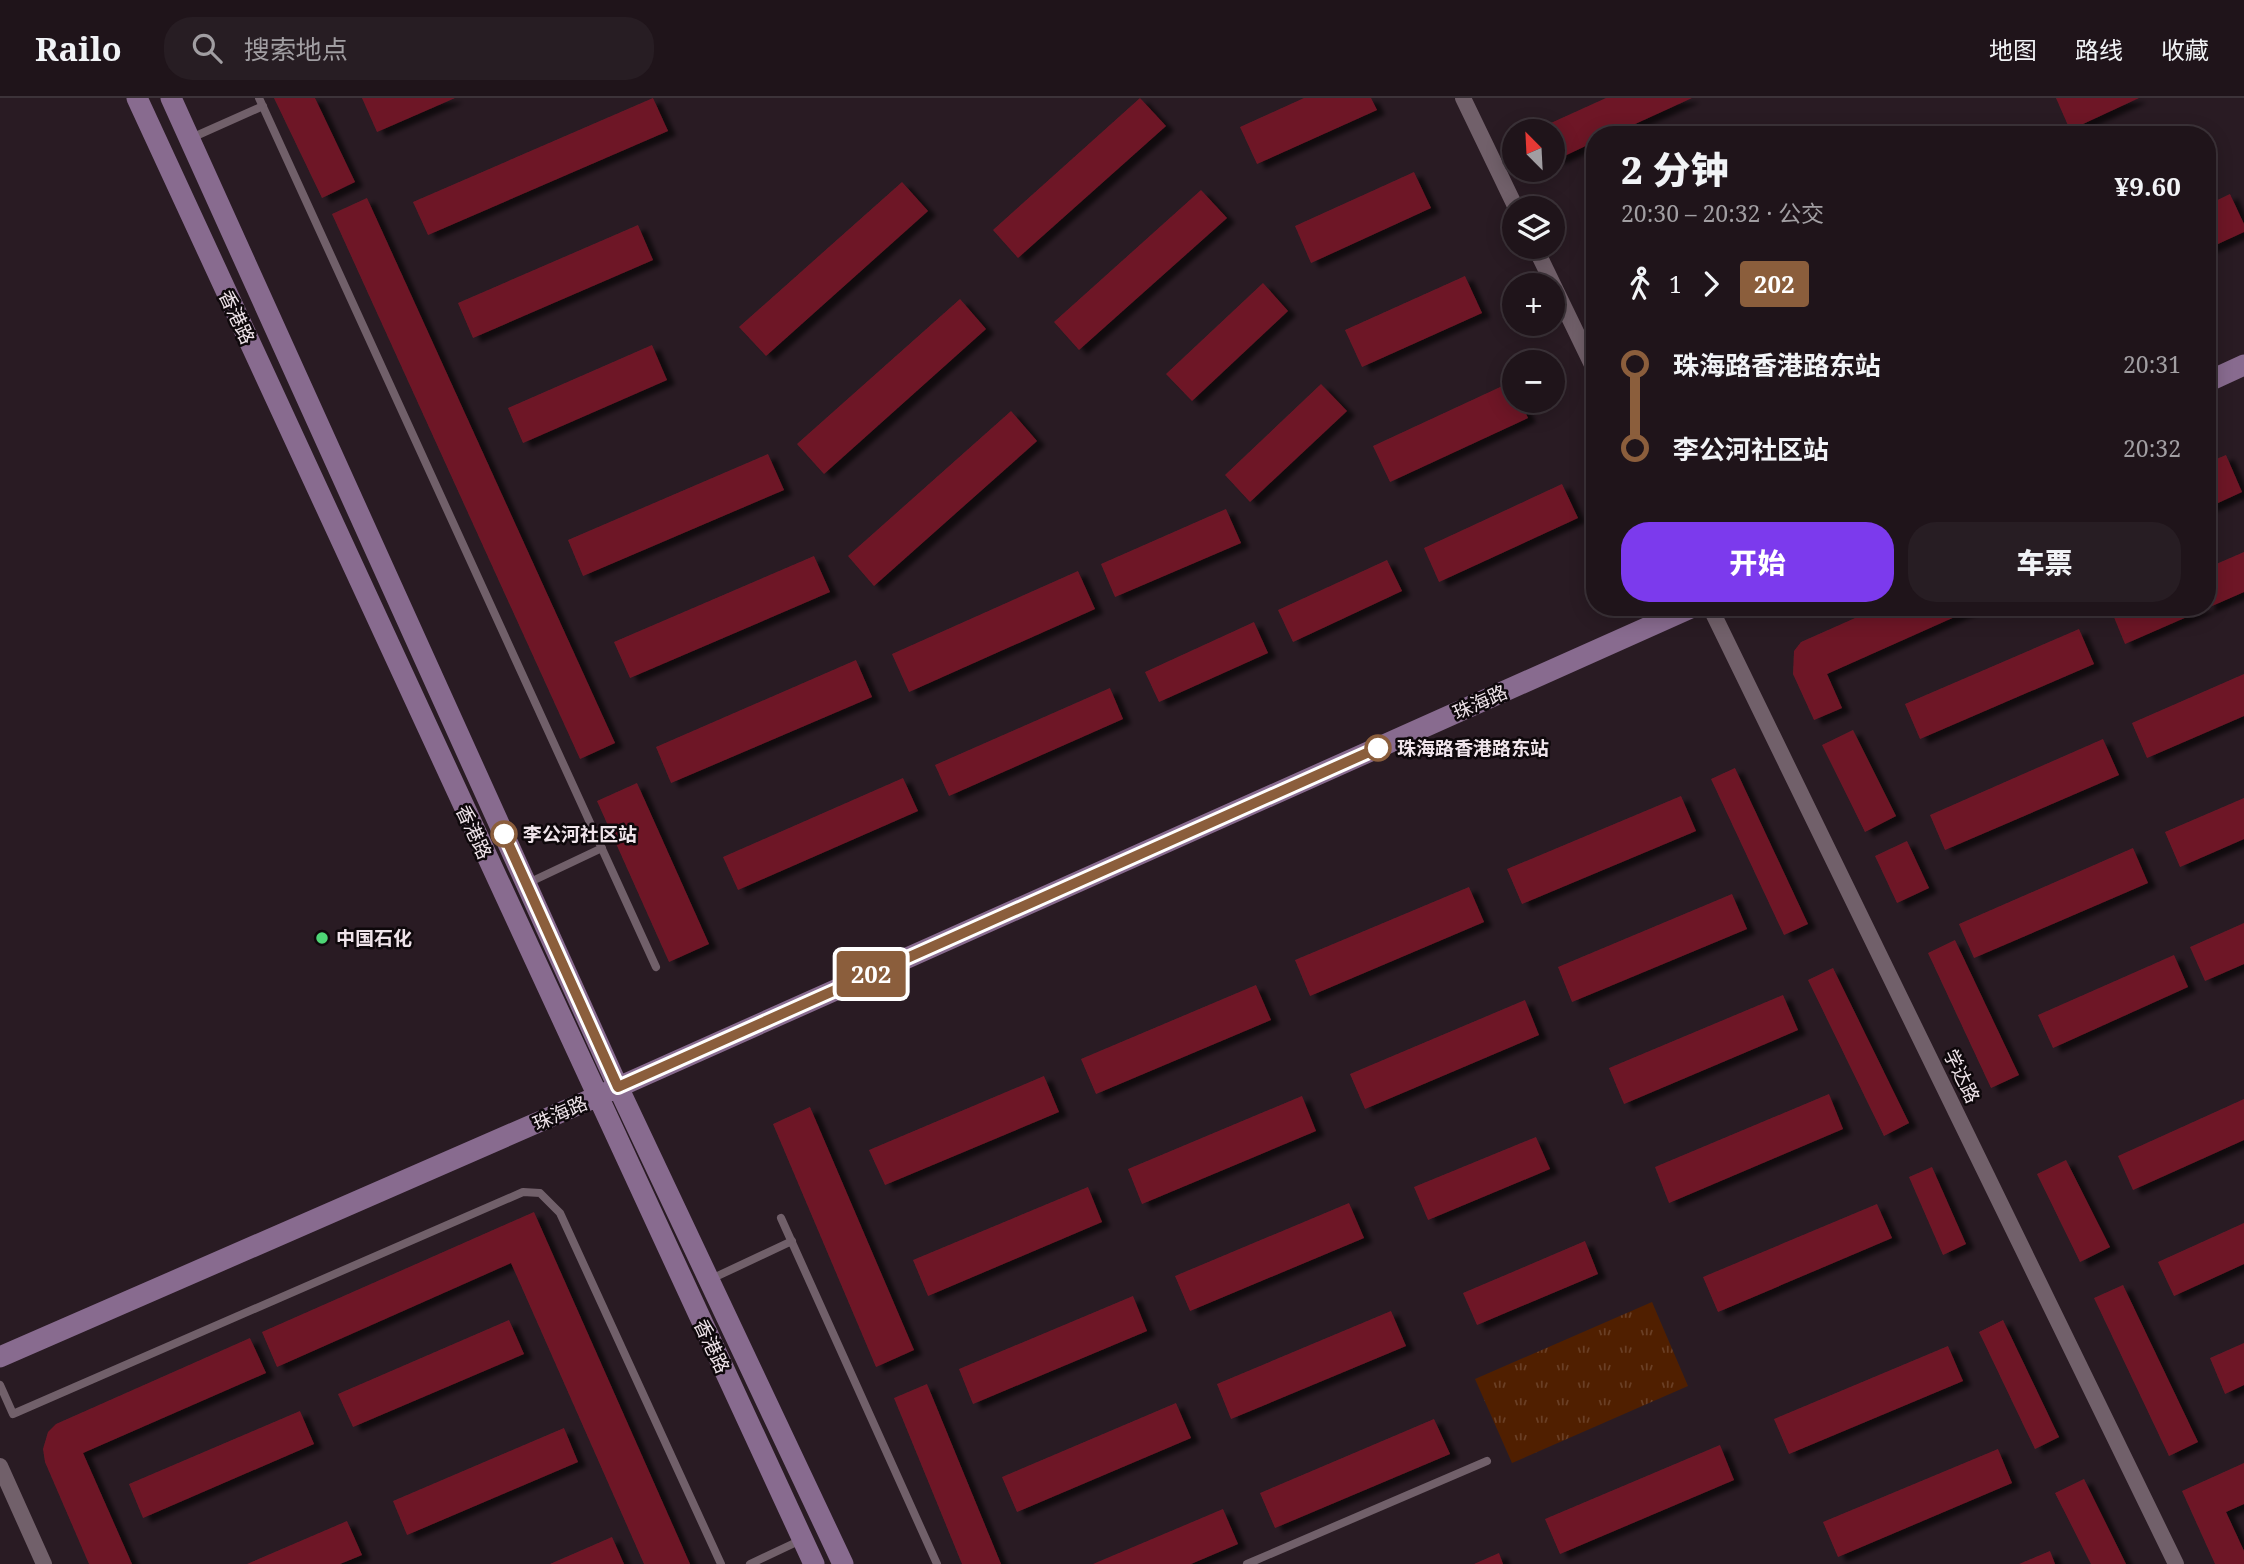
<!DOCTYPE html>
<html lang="zh">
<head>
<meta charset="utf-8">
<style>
	body { margin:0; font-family:"Noto Serif","Noto Sans SC",serif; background:#271d23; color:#f1f3f6; height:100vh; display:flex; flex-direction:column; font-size:26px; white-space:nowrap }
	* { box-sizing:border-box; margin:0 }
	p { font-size:23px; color:#a19ea2 }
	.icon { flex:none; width:38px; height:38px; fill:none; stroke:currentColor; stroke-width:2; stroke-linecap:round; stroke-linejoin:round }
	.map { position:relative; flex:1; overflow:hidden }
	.sheet { position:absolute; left:1586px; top:28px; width:630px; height:490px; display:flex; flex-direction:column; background:#1f141a; border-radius:28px; box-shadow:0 4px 18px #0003,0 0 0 2px #3c3339 }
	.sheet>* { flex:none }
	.badge { padding:0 14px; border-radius:5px; font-size:24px; line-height:46px }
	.needle { width:46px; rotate:336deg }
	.tools { position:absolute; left:1502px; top:21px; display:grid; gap:14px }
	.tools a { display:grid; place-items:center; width:63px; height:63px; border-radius:50%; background:#1f141a; box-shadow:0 4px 18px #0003,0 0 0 2px #3c3339; font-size:35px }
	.map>.badge { position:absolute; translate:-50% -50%; box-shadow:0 0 0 4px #fff }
	.legs { display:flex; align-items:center; gap:10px; height:77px; padding:0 35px; font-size:23px }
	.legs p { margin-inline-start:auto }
	.head { display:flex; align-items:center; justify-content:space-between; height:119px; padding:0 35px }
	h1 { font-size:38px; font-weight:800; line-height:52px }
	.action { display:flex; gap:14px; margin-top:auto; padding:14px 35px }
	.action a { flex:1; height:80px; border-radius:28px; background:#7c3aed; color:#fff; font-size:28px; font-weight:800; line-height:80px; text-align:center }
	.action a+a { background:#271d23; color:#f1f3f6 }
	ul { padding:0 35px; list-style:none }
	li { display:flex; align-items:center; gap:24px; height:84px; font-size:26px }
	li i { display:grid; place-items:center; width:10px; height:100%; margin:0 9px; background:currentColor }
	li i::after { content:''; width:18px; height:18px; margin:-9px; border:5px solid; border-radius:50%; background:#1f141a }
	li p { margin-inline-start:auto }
	li:first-child i { background:linear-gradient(#0000 50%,currentColor 0) }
	li:last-child i { background:linear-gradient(currentColor 50%,#0000 0) }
	header { display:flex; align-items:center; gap:42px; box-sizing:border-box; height:98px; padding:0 35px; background:#1f141a; border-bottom:2px solid #3c3339 }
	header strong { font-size:33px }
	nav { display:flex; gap:38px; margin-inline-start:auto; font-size:24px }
	.search { width:490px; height:63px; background:#271d23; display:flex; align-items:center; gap:18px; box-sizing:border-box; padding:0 24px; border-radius:28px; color:#a19ea2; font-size:26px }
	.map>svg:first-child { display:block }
	.park { fill:url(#park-tufts) }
	.building { fill:#6e1927; filter:url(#shadow) }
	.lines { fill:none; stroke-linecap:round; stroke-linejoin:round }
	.service { stroke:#71606a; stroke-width:8 }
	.minor { stroke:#71606a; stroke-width:16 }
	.secondary { stroke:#886b8f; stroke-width:21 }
	.line-1-casing { stroke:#fff; stroke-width:16 }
	.line-1 { stroke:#8b5e3c; stroke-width:10 }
	.stop-1-dot { fill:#fff; stroke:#8b5e3c; stroke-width:3.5 }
	.poi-dot { fill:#4ed676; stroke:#0e080b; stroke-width:2.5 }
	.labels { text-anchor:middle; stroke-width:5; stroke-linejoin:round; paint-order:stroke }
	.street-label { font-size:19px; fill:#efe4ea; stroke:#0e080b }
	.stop-label { font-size:19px; font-weight:bold; fill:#efe4ea; stroke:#0e080b; text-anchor:start }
	.poi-label { font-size:19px; font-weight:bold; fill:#efe4ea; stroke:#0e080b; text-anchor:start }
</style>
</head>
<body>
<header>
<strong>Railo</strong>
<div class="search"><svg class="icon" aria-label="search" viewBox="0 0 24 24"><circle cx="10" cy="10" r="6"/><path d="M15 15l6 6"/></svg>搜索地点</div>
<nav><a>地图</a><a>路线</a><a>收藏</a></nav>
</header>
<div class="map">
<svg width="2244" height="1466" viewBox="0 0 2244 1466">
	<defs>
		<pattern id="park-tufts" width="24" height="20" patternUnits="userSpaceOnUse" patternTransform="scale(1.75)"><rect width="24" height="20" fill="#501f00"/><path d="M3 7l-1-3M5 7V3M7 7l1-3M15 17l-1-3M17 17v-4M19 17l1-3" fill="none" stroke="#6a3f25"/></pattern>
		<filter id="shadow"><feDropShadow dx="8" dy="4.5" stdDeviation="2" flood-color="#0009"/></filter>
	</defs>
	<rect width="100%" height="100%" fill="#291b23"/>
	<path class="park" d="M1652,1204L1688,1288L1512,1365L1475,1281Z"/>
	<path class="building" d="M274,0H315L355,84L322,100Z
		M362,0H455L377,34Z
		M653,0L668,33L428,137L413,104Z
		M1140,0L1166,28L1018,160L993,132Z
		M1304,0H1371L1377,12L1257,66L1240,29Z
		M1606,0H1692L1611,37H1594V44L1556,62L1552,53V33H1543L1542,29Z
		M2056,0H2139L2070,32Z
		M1414,74L1431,110L1311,165L1295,128Z
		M902,84L928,113L766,258L739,229Z
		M1201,92L1227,120L1079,252L1054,224Z
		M2230,96L2244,126V134L2207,151V107Z
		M367,100L615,645L580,661L332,116Z
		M638,127L653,162L473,240L458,205Z
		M1465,178L1482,215L1362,269L1345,232Z
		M1263,185L1288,213L1192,303L1166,276Z
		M960,201L986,231L824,376L797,346Z
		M652,247L667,282L523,345L508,310Z
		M1511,284L1514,303H1520L1528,320L1390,384L1373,348Z
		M1321,286L1347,313L1250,404L1225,377Z
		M1011,313L1037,343L874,488L848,458Z
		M768,356L784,392L583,478L568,442Z
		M2226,357L2242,394L2207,410V365Z
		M1562,386L1578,420L1439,484L1424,450Z
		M1226,411L1241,445L1115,499L1101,466Z
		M2244,454V494L2125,546L2111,512L2207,509V470Z
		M814,458L830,494L630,580L614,544Z
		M1387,462L1402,493L1293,544L1278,512Z
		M1078,473L1095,511L909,594L892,556Z
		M1880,509H1977L1827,576L1842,610L1814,622L1793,576L1794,553L1801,544Z
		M1254,524L1268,555L1159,604L1145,574Z
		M2079,531L2094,566L1920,641L1905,606Z
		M856,562L872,599L671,685L656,649Z
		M2244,576V618L2147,660L2132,625Z
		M1110,590L1123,621L949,698L935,667Z
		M1853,632L1896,718L1865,734L1822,647Z
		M2103,641L2119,677L1945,752L1930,717Z
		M1735,670L1808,826L1784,837L1711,681Z
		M903,680L918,713L738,792L723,759Z
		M637,685L709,846L669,864L597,703Z
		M1681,698L1696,733L1522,806L1507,771Z
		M2244,700V741L2180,769L2165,734Z
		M1907,743L1929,790L1897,805L1875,758Z
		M2133,750L2148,785L1974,860L1959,826Z
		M1469,789L1484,824L1310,898L1295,862Z
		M1732,796L1747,831L1572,904L1558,869Z
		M2244,825V866L2205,883L2190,849Z
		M1955,842L2019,977L1991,990L1928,855Z
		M2174,857L2188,889L2053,950L2038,917Z
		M1833,870L1909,1025L1884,1038L1808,882Z
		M1256,887L1271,922L1096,996L1081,961Z
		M1783,897L1798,932L1624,1006L1609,970Z
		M1525,902L1539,937L1365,1011L1350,976Z
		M1044,978L1059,1014L885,1087L869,1052Z
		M1829,996L1843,1031L1669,1105L1655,1069Z
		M1302,998L1316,1033L1142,1106L1128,1071Z
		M2244,1001V1042L2133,1092L2118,1058Z
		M810,1009L914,1252L876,1269L773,1026Z
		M1536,1039L1550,1071L1428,1122L1414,1089Z
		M2066,1062L2110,1149L2080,1164L2037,1076Z
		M1932,1069L1966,1146L1943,1157L1909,1079Z
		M1088,1089L1102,1124L928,1198L913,1162Z
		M1349,1105L1364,1140L1190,1213L1175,1178Z
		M1877,1106L1892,1140L1718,1214L1703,1179Z
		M534,1114L690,1466H644L511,1165L277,1269L262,1234Z
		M2244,1125V1166L2174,1198L2158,1164Z
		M1585,1143L1598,1176L1477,1227L1463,1195Z
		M2123,1187L2198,1344L2169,1358L2094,1200Z
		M1133,1198L1147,1233L973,1306L959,1271Z
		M1391,1213L1406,1248L1231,1321L1217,1286Z
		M509,1222L524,1256L353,1329L338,1296Z
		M2003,1222L2059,1339L2035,1351L1979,1234Z
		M250,1240L266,1275L83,1355L132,1466H89L45,1364L43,1351L48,1334L56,1326Z
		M2244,1245V1287L2225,1296L2210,1260Z
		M1948,1248L1963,1283L1789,1356L1774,1321Z
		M927,1286L1001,1466H962L894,1300Z
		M1176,1305L1191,1340L1017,1414L1002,1379Z
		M300,1313L314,1346L143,1420L129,1386Z
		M1434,1321L1450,1356L1275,1430L1260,1395Z
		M564,1330L578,1364L407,1437L393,1403Z
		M1720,1347L1734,1382L1560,1456L1545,1421Z
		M1998,1351L2012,1385L1838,1459L1823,1424Z
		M2244,1365V1406L2226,1414L2244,1453V1466H2215L2182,1393Z
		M2084,1381L2126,1466H2091L2055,1395Z
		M1223,1411L1238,1446L1191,1466H1093Z
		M347,1423L362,1457L340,1466H247Z
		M612,1439L624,1466H550Z
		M2050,1453L2055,1466H2019Z
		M1499,1455L1503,1466H1474Z"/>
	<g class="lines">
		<path class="service" d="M259,0L656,869
			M189,41L263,8
			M526,786L602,750
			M781,1120L937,1466
			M709,1182L792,1143
			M0,1287L13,1316L523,1094L540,1095L560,1115L721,1466
			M750,1466L801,1442
			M1247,1466L1487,1363"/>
		<path class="minor" d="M1463,0L1516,110
			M1535,149L1594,271
			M1710,509L2176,1466
			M0,1368L44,1466"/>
		<path class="secondary" d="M137,0L814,1466
			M171,0L618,989L843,1466
			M2207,284L2244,267
			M0,1259L596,999L1693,509"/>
	</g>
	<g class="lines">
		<defs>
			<path id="line-1" d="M504,736L618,989L1378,650"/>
		</defs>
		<use href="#line-1" class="line-1-casing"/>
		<use href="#line-1" class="line-1"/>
	</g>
	<g class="stop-1-dot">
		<circle cx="1378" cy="650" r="12"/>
		<circle cx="504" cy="736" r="12"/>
	</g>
	<circle class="poi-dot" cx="322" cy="840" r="7"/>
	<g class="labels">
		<g class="street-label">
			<text transform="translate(237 219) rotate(65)" y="7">香港路</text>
			<text transform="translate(1480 604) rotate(-24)" y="7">珠海路</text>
			<text transform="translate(474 734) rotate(65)" y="7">香港路</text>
			<text transform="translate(1962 978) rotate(64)" y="7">学达路</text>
			<text transform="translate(560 1015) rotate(-24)" y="7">珠海路</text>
			<text transform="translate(712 1248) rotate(65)" y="7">香港路</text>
		</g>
		<g class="stop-label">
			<text x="1397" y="657">珠海路香港路东站</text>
			<text x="523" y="743">李公河社区站</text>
		</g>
		<g class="poi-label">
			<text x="336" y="847">中国石化</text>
		</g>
	</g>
</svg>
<div class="tools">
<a><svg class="needle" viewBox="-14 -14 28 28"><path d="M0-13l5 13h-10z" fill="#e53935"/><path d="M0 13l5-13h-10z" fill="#a19ea2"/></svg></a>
<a><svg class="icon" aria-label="layers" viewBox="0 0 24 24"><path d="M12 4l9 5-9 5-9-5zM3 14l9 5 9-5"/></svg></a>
<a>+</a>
<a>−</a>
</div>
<b class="badge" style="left:871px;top:876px;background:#8b5e3c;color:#fff">202</b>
<section class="sheet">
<div class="head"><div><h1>2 分钟</h1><p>20:30 – 20:32 · 公交</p></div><b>¥9.60</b></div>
<div class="legs"><svg class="icon" aria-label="walk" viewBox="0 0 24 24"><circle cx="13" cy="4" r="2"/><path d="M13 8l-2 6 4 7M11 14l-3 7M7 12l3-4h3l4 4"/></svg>1<svg class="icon" aria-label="forward" viewBox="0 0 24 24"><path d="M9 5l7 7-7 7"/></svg><b class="badge" style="background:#8b5e3c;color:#fff">202</b></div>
<ul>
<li><i style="color:#8b5e3c"></i><b>珠海路香港路东站</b><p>20:31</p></li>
<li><i style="color:#8b5e3c"></i><b>李公河社区站</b><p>20:32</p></li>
</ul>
<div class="action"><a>开始</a><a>车票</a></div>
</section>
</div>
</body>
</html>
